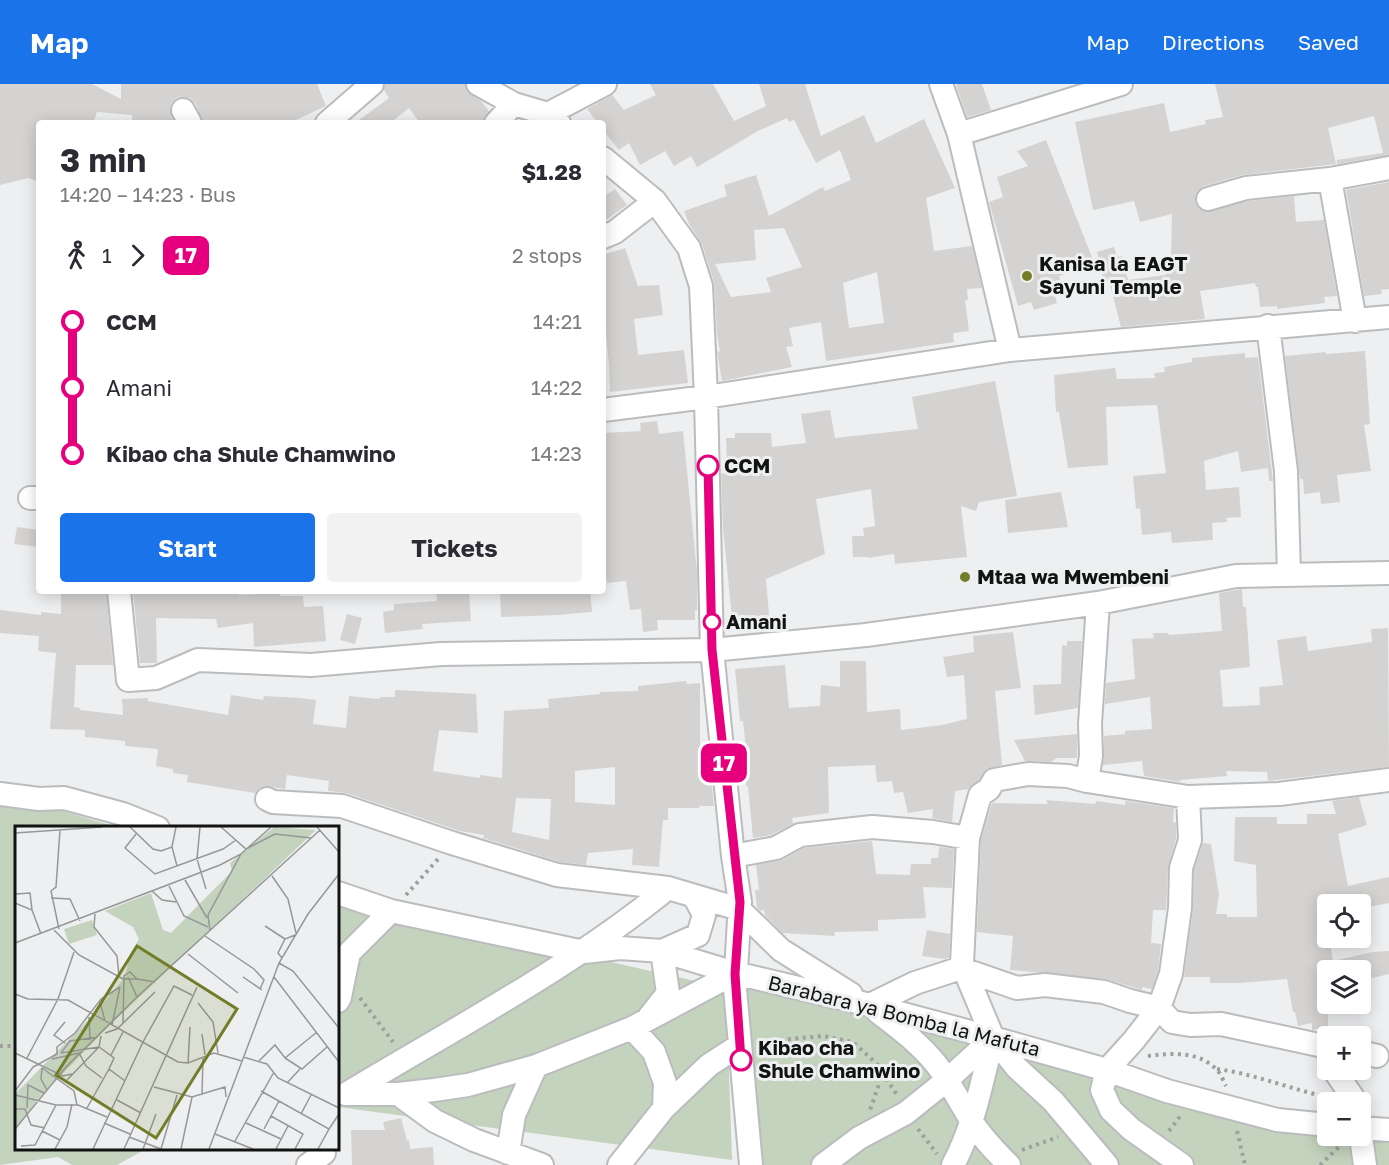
<!DOCTYPE html>
<html lang="en">
<head>
<meta charset="utf-8">
<style>
	body { margin:0; font-family:"Golos Text",sans-serif; background:#f2f2f3; color:#2b2b33; height:100vh; display:flex; flex-direction:column; font-size:22px; white-space:nowrap }
	* { box-sizing:border-box; margin:0 }
	p { font-size:20px; color:#7c7c81 }
	.icon { flex:none; width:33px; height:33px; fill:none; stroke:currentColor; stroke-width:2; stroke-linecap:round; stroke-linejoin:round }
	.map { position:relative; flex:1; overflow:hidden }
	.drawer { position:absolute; left:36px; top:36px; width:570px; height:474px; display:flex; flex-direction:column; background:#fff; border-radius:6px; box-shadow:0 3px 15px #0003 }
	.drawer>* { flex:none }
	.badge { padding:0 12px; border-radius:9px; font-size:21px; line-height:39px }
	.tools { position:absolute; left:1317px; top:810px; display:grid; gap:12px }
	.tools a { display:grid; place-items:center; width:54px; height:54px; border-radius:6px; background:#fff; box-shadow:0 3px 15px #0003; font-size:30px }
	.map>.badge { position:absolute; translate:-50% -50%; box-shadow:0 0 0 3px #fff }
	.legs { display:flex; align-items:center; gap:9px; height:66px; padding:0 24px; font-size:20px }
	.legs p { margin-inline-start:auto }
	.overview { display:flex; align-items:center; justify-content:space-between; height:102px; padding:0 24px }
	h1 { font-size:33px; font-weight:700; line-height:45px }
	.primary-button { display:flex; gap:12px; margin-top:auto; padding:12px 24px }
	.primary-button a { flex:1; height:69px; border-radius:6px; background:#1a73e8; color:#fff; font-size:24px; font-weight:700; line-height:69px; text-align:center }
	.primary-button a+a { background:#f2f2f3; color:#2b2b33 }
	ul { padding:0 24px; list-style:none }
	li { display:flex; align-items:center; gap:21px; height:66px; font-size:22px }
	li i { display:grid; place-items:center; width:9px; height:100%; margin:0 8px; background:currentColor }
	li i::after { content:''; width:15px; height:15px; margin:-8px; border:4px solid; border-radius:50%; background:#fff }
	li p { margin-inline-start:auto }
	li:first-child i { background:linear-gradient(#0000 50%,currentColor 0) }
	li:last-child i { background:linear-gradient(currentColor 50%,#0000 0) }
	header { display:flex; align-items:center; gap:36px; box-sizing:border-box; height:84px; padding:0 30px; background:#1a73e8; color:#fff }
	header strong { font-size:28px }
	nav { display:flex; gap:33px; margin-inline-start:auto; font-size:21px }
	.map>svg:first-child { display:block }
	.green { fill:#c4d3bd }
	.building { fill:#d4d3d2; fill-rule:evenodd }
	.lines { fill:none; stroke-linecap:round; stroke-linejoin:round }
	.minor-casing { stroke:#bbbcbd; stroke-width:26 }
	.path { stroke:#9e9f9f; stroke-width:4; stroke-dasharray:3 4.5; stroke-linecap:butt }
	.minor { stroke:#fff; stroke-width:22 }
	.line-1-casing { stroke:#fff; stroke-width:14 }
	.line-1 { stroke:#e6007e; stroke-width:9 }
	.poi-dot { fill:#737d29; stroke:#eeeff0; stroke-width:2 }
	.stop-1-dot { fill:#fff; stroke:#e6007e; stroke-width:3 }
	.labels { text-anchor:middle; stroke-width:6; stroke-linejoin:round; paint-order:stroke }
	.poi-label { font-size:20px; font-weight:bold; fill:#121313; stroke:#eeeff0; text-anchor:start }
	.stop-label { font-size:20px; font-weight:bold; fill:#121313; stroke:#eeeff0; text-anchor:start }
	.street-label { font-size:20px; fill:#121313; stroke:#eeeff0 }
	.inset-road { fill:none; stroke:#969798; stroke-width:1.5 }
	.view { fill:#737d29; fill-opacity:0.15; stroke:#737d29; stroke-width:3 }
	.inset-edge { fill:none; stroke:#121313; stroke-width:3 }
</style>
</head>
<body>
<header>
<strong>Map</strong>
<nav><a>Map</a><a>Directions</a><a>Saved</a></nav>
</header>
<div class="map">
<svg width="1389" height="1081" viewBox="0 0 1389 1081">
	<rect width="100%" height="100%" fill="#eeeff0"/>
	<path class="green" d="M0,708L116,743L16,744V1064L146,1065L117,1081H72L58,1073L0,1081Z
		M338,813L429,837L726,904L732,1076L338,1023Z
		M740,902L1327,1034L1328,1052H1360L1389,1048V1081H747Z"/>
	<path class="building" d="M0,0H92L121,15V0H317L326,22L289,39H203L195,19L190,14L183,13L176,14L171,19L170,26L175,39H132V31L97,28L93,39H39V98L28,94L0,101Z
		M385,0H465L467,7L481,17L489,27L483,39H420L409,24L390,39H355L389,14L384,6Z
		M650,0H713L734,37L766,22L759,0H805L821,52L864,31L876,59L924,35L955,104L926,114L934,167L972,162L982,204L967,205L968,216H965L969,247L953,249L954,258L826,277L821,238L789,244L793,262L786,263L792,283L722,297L718,273L717,268L720,267L717,250L714,198L702,160L689,140L684,127L727,112L724,101L756,91L769,132L823,103L825,107L851,96L840,66L816,79L794,36L789,38L787,34L758,47L697,83L691,72L674,82L665,67L640,81L629,59L619,66L603,46V39H598L587,25L612,11L624,26L656,11ZM784,144L802,183L766,194L771,208L731,213L715,180L756,176L754,146ZM877,188L884,239L849,244L843,199Z
		M958,0H982L991,26L967,33L956,1Z
		M1215,0H1389V71L1337,80V76L1383,69L1374,32L1328,44L1336,80L1242,91L1204,102L1198,106L1195,112V118L1198,124L1205,128L1249,117L1294,112L1296,138L1324,136L1337,212L1324,213L1325,219L1277,225V222L1260,223L1258,203H1256L1255,199L1200,207L1205,235L1121,243L1109,197L1104,198L1097,168L1114,163L1117,173L1122,172L1128,196L1166,191L1161,176L1171,172L1172,130L1140,138L1134,117L1093,126L1075,38L1164,19L1170,48L1206,40L1205,36L1223,33Z
		M1046,56L1095,181L1059,192L1065,209L1055,212L1057,219L1034,226L1031,218L1018,222L989,118L1003,113L997,93L1028,82L1017,67Z
		M1389,98V205L1381,206L1382,210L1364,212L1346,106Z
		M615,105L627,121L603,138V113Z
		M625,164L638,202L659,201L663,231L634,235L638,271L684,266L688,299L610,308L609,281L603,216V171Z
		M1365,267L1370,340L1364,341L1371,387L1337,391L1340,418L1321,420L1320,408L1304,410L1303,395H1300L1285,272L1326,268V270Z
		M1245,269V274L1258,273L1273,397H1269L1268,384L1241,388L1238,367L1204,377L1206,406L1239,403L1241,433L1226,434L1227,438L1212,439L1213,456L1172,459L1171,448L1142,451L1140,424L1136,425L1133,392L1166,389L1157,321L1106,323L1108,381L1068,384L1059,328H1056L1054,291L1115,284L1117,295L1155,294L1154,289L1165,288L1164,283L1192,278V274Z
		M995,297L1017,412L979,418L976,427L961,422L967,473L895,480L894,470L868,474V473H853L852,452H864L863,444L875,442L871,405L816,415L825,470L766,495L769,531L732,534L723,444L721,390L727,389L726,354H735V349H771L772,363L806,359L801,330L830,326L835,354L918,345L912,313Z
		M657,337L659,350L683,347L697,488V527L695,526V536H657L658,546L643,548L641,525L630,526L626,497L607,499L603,469V349L641,347L640,339Z
		M1061,408L1068,443L1008,449L1005,416Z
		M17,443L39,446V463L14,460Z
		M1242,505L1243,523H1246L1250,583L1220,586L1223,623L1260,621L1259,603L1283,601L1277,556L1306,552L1308,567L1372,558L1371,545L1388,544L1389,683L1268,697L1267,688L1226,687L1227,692L1180,696L1181,698L1144,692L1142,677L1103,681L1104,652L1125,650V647L1152,645L1150,613L1105,620L1106,599L1135,595L1132,555L1154,554L1153,549H1168L1169,551L1222,547L1219,509Z
		M61,507H106L113,581H76L74,623L80,624V626L123,631L122,615L148,614V617L228,631L231,611L263,616L264,612L300,614L316,616L313,640L346,644L349,612L379,615L380,613H395V606L476,610L478,649L439,646L433,687L480,694V691L502,694L504,627L549,624L548,615L600,610V608L638,607V602L686,597L687,600L700,599V664H708L714,722H700L699,724H668V736H663L659,783L632,781L633,765L588,769L586,781L560,778L483,754L484,751L460,747L346,709L328,707L329,697L287,691L285,705L266,702L259,704L255,709L187,698L188,691L173,689V685L156,682L158,665L125,662V657L85,653V646L50,645L56,569L38,567L39,552L0,549V526L41,531V528L61,530ZM615,683V721L575,718V687ZM516,714L551,715L549,756L512,748Z
		M133,507H238L239,511L280,509V512H303L304,523L323,522L326,557L254,563L253,539L218,544L216,535L156,534L157,579H140Z
		M436,507H469L471,537L422,540L423,545L385,549L383,528L394,526V520L437,517Z
		M500,507H590L592,528L557,531L501,533Z
		M347,530L362,534L355,560L340,556Z
		M1013,548L1021,604L995,607L1002,681L986,685L979,696L969,705L955,707L952,738L932,734L933,725L908,729L903,708L894,709L892,697L877,698L875,681L828,683L829,729L792,734L793,740L771,751L753,754L748,702L746,703L747,674L743,637H740L735,585L785,581L789,624L820,622L821,601L840,603V577H866L867,628L900,625L901,646L942,641L967,635L964,591L947,593L943,573L974,568L973,552Z
		M1067,557H1082L1078,624L1035,631L1033,601L1061,600L1062,561L1067,562Z
		M1077,650V674H1057L1051,678L1025,677L1014,656Z
		M1359,713L1367,741L1338,750L1348,802L1389,793V819L1363,824L1362,820H1328V854H1329L1333,877L1372,868L1389,867V890L1360,897V886H1328V943L1312,946V939L1298,942L1295,928H1293L1287,895L1240,899H1210V893H1184L1193,826L1194,786L1203,759L1211,760L1219,811L1216,830H1227V833H1257L1256,781L1234,777L1235,733H1277V740H1307V730H1336L1332,717Z
		M1046,716L1095,720L1096,717L1125,721V717L1174,724L1173,738L1176,739V754L1168,783L1166,826H1153L1151,859L1161,860L1158,887L1152,905L1142,903V906L1106,895L1010,886L1013,852L977,848L981,756L992,719L1048,720Z
		M872,757L876,790L910,791L911,780H931V774H938L939,763L954,765L952,804L923,803L926,834L878,836V847L834,848L835,852L782,849L765,831L764,826L760,827L757,823L755,806H759L756,781L782,776L804,764Z
		M927,846L950,850L949,874L945,875L922,872Z
		M401,1034L407,1057L409,1056L410,1065L433,1063L434,1081H352L351,1046H385L383,1038Z"/>
	<g class="lines">
		<defs>
			<path id="minor" d="M478,0L514,20L548,30L559,39
				M941,0L959,50L1010,266
				M183,26L190,39
				M548,30L605,0
				M327,39L372,0
				M496,39L514,20
				M959,50L1121,0
				M603,74L655,117L689,164L701,202L706,313L712,566L733,772L740,818L735,905L751,1081
				M1330,95L1355,237
				M1208,115L1246,104L1330,95L1389,84
				M603,153L615,148L655,117
				M1268,242L1286,387L1289,490
				M603,326L706,313L1010,266L1389,233
				M30,414H39
				M119,507L128,596L156,594L198,576L311,581L441,570L712,566L866,551L1098,519L1236,492L1389,489
				M1098,519L1090,640L1091,672L1087,697L1068,692L1028,690L994,696L989,705L980,711L968,754L962,880L993,954L1017,984L1053,1017L1107,1081
				M1087,697L1188,713L1279,710L1389,696
				M0,710L39,715L64,714L123,730L158,744
				M267,715L273,718L342,722L452,759L557,791L668,804L739,825L781,866L851,910
				M733,772L776,764L800,751L872,743L933,748L968,754
				M338,809L391,827L584,868L620,864L662,867L735,889L870,921L993,954L1107,986L1167,1007L1277,1036L1328,1041
				M338,917L340,913L349,869L391,827
				M870,921L915,899L955,886H965L1017,904L1045,901L1104,908L1130,917L1159,924L1172,938L1190,941L1221,940L1328,963
				M878,928C899,944 920,960 936,980C951,999 960,1020 973,1039C983,1055 996,1068 1009,1081
				M649,933L668,909L662,867L698,851L704,831L694,812
				M632,944L654,968L665,999L664,1024
				M1360,968L1377,972
				M1334,986L1356,1018
				M346,1010C455,944 569,885 668,804
				M347,1010H398L434,1006L468,1001L536,982L632,944L735,889
				M398,1010L435,1037L474,1056L542,1081
				M1360,1044L1389,1046
				M1360,1046L1365,1081
				M508,1069L514,1031L536,982
				M308,1081L324,1069
				M619,1081L664,1024L709,981L740,961
				M823,1081L859,1054L906,1029L947,996L993,954
				M953,1081C974,1042 982,997 993,954
				M1182,1081L1131,1045L1111,1026L1102,1006L1107,986L1134,956L1159,924L1171,890L1180,824L1181,784L1190,756L1188,713"/>
		</defs>
		<use href="#minor" class="minor-casing"/>
		<path class="path" d="M406,811L439,774
			M360,914L393,958
			M758,958L823,952L853,958L878,981V1003L870,1026
			M0,962H16
			M1148,972C1172,969 1198,967 1216,985C1221,989 1223,997 1226,1002
			M878,982L897,1011
			M1217,985C1255,990 1290,1005 1327,1013
			M918,1045L937,1070
			M1169,1047L1181,1031
			M1237,1047L1245,1081
			M1022,1066L1058,1053
			M1320,1081L1341,1061"/>
		<use href="#minor" class="minor"/>
	</g>
	<g class="lines">
		<defs>
			<path id="line-1" d="M708,382L712,566L740,818L735,890L741,976"/>
		</defs>
		<use href="#line-1" class="line-1-casing"/>
		<use href="#line-1" class="line-1"/>
	</g>
	<g class="poi-dot">
		<circle cx="1027" cy="192" r="6"/>
		<circle cx="965" cy="493" r="6"/>
	</g>
	<g class="stop-1-dot">
		<circle cx="708" cy="382" r="10"/>
		<circle cx="712" cy="538" r="8"/>
		<circle cx="741" cy="976" r="10"/>
	</g>
	<g class="labels">
		<g class="poi-label">
			<text x="1039" y="187">Kanisa la EAGT<tspan x="1039" dy="23">Sayuni Temple</tspan></text>
			<text x="977" y="500">Mtaa wa Mwembeni</text>
		</g>
		<g class="stop-label">
			<text x="724" y="389">CCM</text>
			<text x="726" y="545">Amani</text>
			<text x="758" y="971">Kibao cha<tspan x="758" dy="23">Shule Chamwino</tspan></text>
		</g>
		<g class="street-label">
			<text transform="translate(904 932) rotate(14)" y="7">Barabara ya Bomba la Mafuta</text>
		</g>
	</g>
	<g transform="translate(15 742)">
		<rect width="324" height="324" fill="#eeeff0"/>
		<path d="M259,1L301,4L96,198L79,188L110,151L115,128L124,113L118,101L90,85L136,67L148,104L156,107L217,45L215,37ZM77,94L82,109L54,118L49,103ZM78,189L95,199L23,273L0,305V268Z" fill="#c4d3bd"/>
		<path class="inset-road" d="M115,1L138,23L146,25L157,21L161,1M185,1L182,33L191,63M206,1L231,23L260,8M302,1L324,26M0,7L87,1M121,8L110,22L140,48L208,23L221,14M260,8L296,12M157,21L162,40M257,50L273,73L281,107M170,54L192,92M154,60L169,90L193,101M137,65L147,74L161,76M0,68L15,67L17,84M36,72L55,73L65,95M0,77L17,84L26,108M80,88L79,101L102,130L104,150M250,100L270,113M44,103L36,65L41,61L45,4M39,104L64,129L108,153H122M195,105L193,89L226,28M190,110L239,143L249,154L245,163M0,117L205,39L226,28L256,1M173,128L223,167M267,132L263,127L270,113L280,109M264,137L278,145L324,202M113,151L122,171M228,151L247,164M259,151L324,236M0,168L13,173L53,174L163,236L173,237L199,227L227,235M85,176L90,195M183,177L198,196L203,227M74,191L75,214M50,196L39,209L50,217M108,198L109,150L115,146L122,153L140,156M97,199L105,161M90,207L102,203L140,166M187,208L190,229M0,227L48,250L57,248M46,227L55,215L83,211M46,227L84,221L99,232L94,243L110,255M96,229L108,206M228,231L252,238L263,252L324,282M12,232L43,173L59,126M270,232L287,243L312,221M37,233L64,227L71,240L87,252M244,235L260,219L270,232L302,206M173,237L175,201M27,242L59,265L62,279M27,242L26,253L32,264M52,254L84,221L86,210M272,257L285,243M139,261L177,271L210,261L211,271M0,265L18,241L42,228V221L60,207L86,173L105,161M246,265L314,303L303,323M0,269L41,279H63L92,291M187,269L188,232M102,274L126,287M12,282L13,259L29,267M72,282L94,243M0,283H10L16,299L30,302M286,288L296,269M256,290L288,308L280,323M89,297L115,308M231,297L266,313M0,303L51,241L122,171L305,4M249,303L264,275M314,303L324,288M27,305L45,314M200,308L238,323M0,311V281M114,311L146,323M220,315L259,246M6,320L20,319L41,279M40,323L52,301L57,278M78,323L128,216L159,160L177,169M109,323L182,161M128,323L141,288M146,323L162,269M166,323L177,271M194,323L264,137L293,88L324,48M261,323L273,300"/>
		<path class="view" d="M122,120L222,183L141,312L41,249Z"/>
		<rect width="324" height="324" class="inset-edge"/>
	</g>
</svg>
<div class="tools">
<a><svg class="icon" aria-label="locate" viewBox="0 0 24 24"><circle cx="12" cy="12" r="6"/><path d="M12 2v4M12 18v4M2 12h4M18 12h4"/></svg></a>
<a><svg class="icon" aria-label="layers" viewBox="0 0 24 24"><path d="M12 4l9 5-9 5-9-5zM3 14l9 5 9-5"/></svg></a>
<a>+</a>
<a>−</a>
</div>
<b class="badge" style="left:724px;top:679px;background:#e6007e;color:#fff">17</b>
<section class="drawer">
<div class="overview"><div><h1>3 min</h1><p>14:20 – 14:23 · Bus</p></div><b>$1.28</b></div>
<div class="legs"><svg class="icon" aria-label="walk" viewBox="0 0 24 24"><circle cx="13" cy="4" r="2"/><path d="M13 8l-2 6 4 7M11 14l-3 7M7 12l3-4h3l4 4"/></svg>1<svg class="icon" aria-label="forward" viewBox="0 0 24 24"><path d="M9 5l7 7-7 7"/></svg><b class="badge" style="background:#e6007e;color:#fff">17</b><p>2 stops</p></div>
<ul>
<li><i style="color:#e6007e"></i><b>CCM</b><p>14:21</p></li>
<li><i style="color:#e6007e"></i><span>Amani</span><p>14:22</p></li>
<li><i style="color:#e6007e"></i><b>Kibao cha Shule Chamwino</b><p>14:23</p></li>
</ul>
<div class="primary-button"><a>Start</a><a>Tickets</a></div>
</section>
</div>
</body>
</html>
